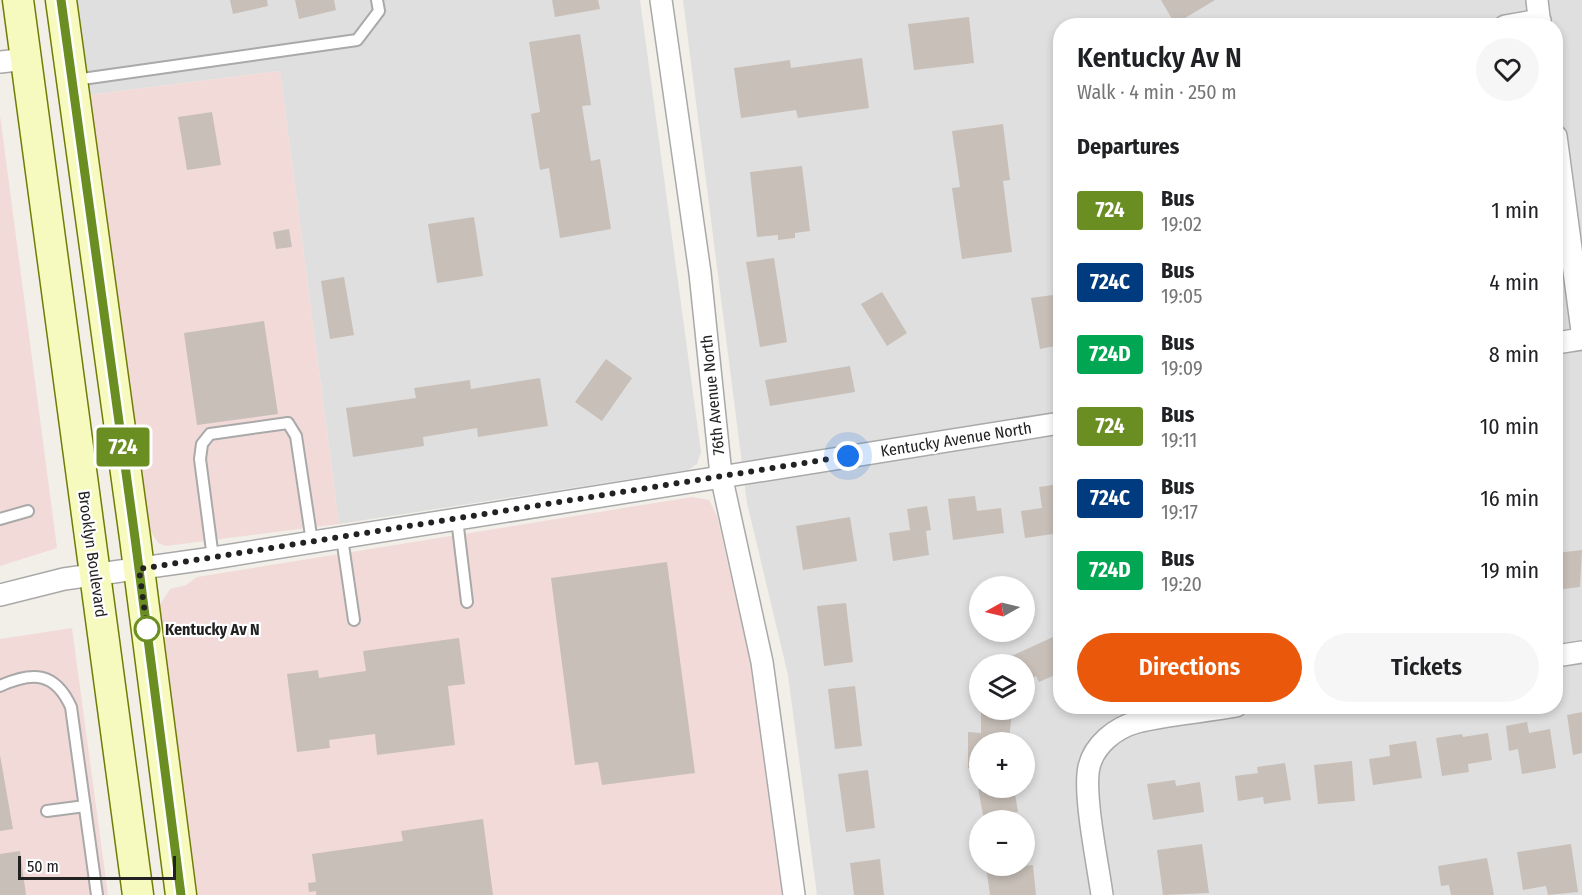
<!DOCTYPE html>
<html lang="en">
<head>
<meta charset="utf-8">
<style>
	body { margin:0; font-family:"Fira Sans Condensed",sans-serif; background:#f6f6f6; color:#202124; height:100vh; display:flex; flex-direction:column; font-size:22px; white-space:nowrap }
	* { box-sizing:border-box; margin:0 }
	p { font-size:20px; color:#757577 }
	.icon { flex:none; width:33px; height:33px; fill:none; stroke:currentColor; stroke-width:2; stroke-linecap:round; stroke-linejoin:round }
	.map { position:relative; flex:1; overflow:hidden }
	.side { position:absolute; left:1053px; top:18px; width:510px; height:696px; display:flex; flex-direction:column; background:#fff; border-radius:24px; box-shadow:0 3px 9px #0003 }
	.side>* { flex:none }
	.badge { padding:0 12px; border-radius:4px; font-size:21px; line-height:39px }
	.needle { width:39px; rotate:262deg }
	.fabs { position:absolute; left:969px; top:576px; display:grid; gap:12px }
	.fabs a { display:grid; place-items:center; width:66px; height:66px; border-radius:50%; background:#fff; box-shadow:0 3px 9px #0003; font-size:30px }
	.scale { position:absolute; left:18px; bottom:15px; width:158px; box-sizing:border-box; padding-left:6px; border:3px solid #222; border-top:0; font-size:16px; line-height:21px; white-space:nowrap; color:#222; -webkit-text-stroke:4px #fff; paint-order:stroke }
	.you { position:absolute; width:30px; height:30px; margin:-15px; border:4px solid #fff; border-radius:50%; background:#1a73e8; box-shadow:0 0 0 9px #1a73e833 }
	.map>.badge { position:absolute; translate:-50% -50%; box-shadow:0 0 0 3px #fff }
	h2 { padding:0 24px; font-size:22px; line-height:54px }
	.round { display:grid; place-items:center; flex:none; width:63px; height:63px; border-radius:32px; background:#f6f6f6 }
	.head { display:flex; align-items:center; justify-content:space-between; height:102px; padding:0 24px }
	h1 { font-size:28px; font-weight:600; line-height:45px }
	.cta { display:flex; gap:12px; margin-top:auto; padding:12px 24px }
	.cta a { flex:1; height:69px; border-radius:36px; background:#ea580c; color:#fff; font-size:24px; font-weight:600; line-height:69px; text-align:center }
	.cta a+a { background:#f6f6f6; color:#202124 }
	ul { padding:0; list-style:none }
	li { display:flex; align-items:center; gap:18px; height:72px; padding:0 24px }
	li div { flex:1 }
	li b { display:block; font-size:22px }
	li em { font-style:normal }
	li .badge { min-width:66px; font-weight:700; text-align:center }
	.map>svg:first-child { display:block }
	.residential { fill:#e0dfdf; fill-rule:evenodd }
	.commercial { fill:#f2dad9 }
	.building { fill:#c7bfb8 }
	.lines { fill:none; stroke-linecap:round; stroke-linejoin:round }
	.lane-casing { stroke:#a9a9a9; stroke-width:14 }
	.street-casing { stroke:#a9a9a9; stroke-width:24 }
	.secondary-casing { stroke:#707d05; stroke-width:33 }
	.lane { stroke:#fff; stroke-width:10 }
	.street { stroke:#fff; stroke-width:21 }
	.secondary { stroke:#f7fabf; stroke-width:30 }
	.line-casing { stroke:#fff; stroke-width:14 }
	.line { stroke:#6b8e23; stroke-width:9 }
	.walk { stroke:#222; stroke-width:6; stroke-dasharray:0 10.8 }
	.stop-dot { fill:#fff; stroke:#6b8e23; stroke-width:3 }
	.labels { text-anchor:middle; stroke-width:4.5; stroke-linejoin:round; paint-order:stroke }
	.street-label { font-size:16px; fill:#222; stroke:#fff }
	.stop-label { font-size:16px; font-weight:bold; fill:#222; stroke:#fff; text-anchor:start }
</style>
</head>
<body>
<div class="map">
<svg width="1582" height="895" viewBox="0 0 1582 895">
	<rect width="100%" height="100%" fill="#f2efe9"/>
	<path class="residential" d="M74,0H640L701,452L697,464L688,470L339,524L280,71L88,95Z
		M683,0H1582V895H817L788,675L747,503ZM1060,26H1556V706H1060ZM980,586H1024V632H980ZM980,664H1024V710H980ZM980,742H1024V788H980ZM980,820H1024V866H980Z"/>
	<path class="commercial" d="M280,71L339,524L166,546L158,543L150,530L88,95Z
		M0,115L57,548L0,566Z
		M692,497L709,500L717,516L749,656L782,895H194L157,609L170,589L186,585L197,577Z
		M72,628L108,895H0V639Z"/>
	<path class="building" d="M230,0H267L268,6L233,14Z
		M295,0H334L336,10L299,19Z
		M552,0H598L600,9L555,17Z
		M1161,0H1215L1175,24Z
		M969,17L974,63L914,70L908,24Z
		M580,34L591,105L582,106L591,161L600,159L611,229L560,238L549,168L540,170L531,114L540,112L529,42Z
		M862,58L869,108L798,118L796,110L741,118L734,68L790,60L791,68Z
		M212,112L221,165L187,170L178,117Z
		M1003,124L1010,180L1003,181L1012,252L962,259L952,188L960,187L952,131Z
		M802,166L810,231L795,233V238L778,240V235L757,237L750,172Z
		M474,217L483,276L437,283L428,224Z
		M289,229L292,247L276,249L273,232Z
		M774,258L787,342L760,347L746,262Z
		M344,277L354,335L330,339L321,281Z
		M882,292L907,333L887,346L861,304Z
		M1060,294V345L1040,349L1031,298Z
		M264,321L278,414L197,425L184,333Z
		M606,359L632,378L602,421L575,402Z
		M850,366L855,392L770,406L765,380Z
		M540,378L548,426L478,437L477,428L423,437L424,446L353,457L346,408L416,398L414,388L470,380L471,389Z
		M1059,484L1060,533L1025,538L1021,511L1042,508L1039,487Z
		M975,496L977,511L1001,508L1004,533L953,540L948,499Z
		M927,506L931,530L926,531L929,555L893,561L889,533L910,530L907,509Z
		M850,517L857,561L803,570L796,526Z
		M1582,550L1580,587L1556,590V553Z
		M667,562L695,773L602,785L598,762L575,765L551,578Z
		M846,603L853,662L824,666L817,606Z
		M1053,637L1060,654V673L1039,682L1036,676L1024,682V664H1005L1003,660Z
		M459,638L465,684L448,686L455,745L377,755L375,734L329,740L330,748L297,752L287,674L318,670L319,678L366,671L363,651Z
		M855,686L862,746L835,749L828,689Z
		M981,710H1012L1009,742H980V768H968V732L981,733Z
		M1582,712V753L1573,755L1567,715Z
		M1527,722L1529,733L1550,729L1556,768L1522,774L1518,749L1509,751L1506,726Z
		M1488,733L1492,760L1468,764L1469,772L1442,776L1436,738L1462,734L1463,737Z
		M1416,741L1422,778L1373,785L1369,759L1390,756L1389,745Z
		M0,755L13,829L0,831Z
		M1352,761L1355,801L1318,804L1314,765Z
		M1285,763L1291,800L1264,804L1263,797L1238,801L1235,776L1258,773L1257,767Z
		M868,770L875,828L846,832L838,774Z
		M1175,780L1176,786L1200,782L1204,812L1153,820L1147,784Z
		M978,788H1014L1018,812L1011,813L1013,820H984Z
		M483,819L493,895H316V891L309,892L308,883L316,882L312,854L403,841L401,831Z
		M1202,844L1209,893L1163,895L1157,850Z
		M1571,844L1578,892L1548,895L1546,886L1523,890L1517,852Z
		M20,851L26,895H0V854Z
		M1487,858L1494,895H1451L1449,885L1441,886L1438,866Z
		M880,859L884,895H854L850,863Z
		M1033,865L1036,895H990L986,866L1014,867Z"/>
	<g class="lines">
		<defs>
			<path id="lane" d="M75,80L357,40L379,11L377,0
				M0,519L28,511
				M457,519L467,602
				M342,538L354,620
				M213,558L200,459L202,444L210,434L288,423L296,436L312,542
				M0,686C33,671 55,672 71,707L97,895
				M47,811L85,806"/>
			<path id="street" d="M661,0L700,273L721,475L762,662L794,895
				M1537,0L1540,26
				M1505,26L1540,20
				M0,62L26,59
				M1556,136L1582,331
				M1556,343L1582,339
				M0,595L64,579L213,558L1060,423
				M1556,656L1582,652
				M1102,895C1098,865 1083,794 1089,767C1094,745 1115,728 1137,722C1169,714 1204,712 1236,706"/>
			<path id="secondary" d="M18,0L138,895
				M61,0L135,538L181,895"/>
		</defs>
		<use href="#lane" class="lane-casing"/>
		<use href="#street" class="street-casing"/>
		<use href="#secondary" class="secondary-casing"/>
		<use href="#lane" class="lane"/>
		<use href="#street" class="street"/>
		<use href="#secondary" class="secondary"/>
	</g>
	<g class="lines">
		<defs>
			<path id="line" d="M61,0L135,538L181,895"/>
		</defs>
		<use href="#line" class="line-casing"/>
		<use href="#line" class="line"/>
		<path class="walk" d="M147,629L139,569L848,456"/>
	</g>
	<circle class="stop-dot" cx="147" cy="629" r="12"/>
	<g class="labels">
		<g class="street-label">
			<text transform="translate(712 395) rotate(-96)" y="6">76th Avenue North</text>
			<text transform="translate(956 439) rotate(-9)" y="6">Kentucky Avenue North</text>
			<text transform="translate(93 554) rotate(82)" y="6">Brooklyn Boulevard</text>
		</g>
		<g class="stop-label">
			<text x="165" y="635">Kentucky Av N</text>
		</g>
	</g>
</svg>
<div class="fabs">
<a><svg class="needle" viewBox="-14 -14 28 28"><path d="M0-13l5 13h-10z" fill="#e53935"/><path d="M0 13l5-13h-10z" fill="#757577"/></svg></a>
<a><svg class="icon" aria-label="layers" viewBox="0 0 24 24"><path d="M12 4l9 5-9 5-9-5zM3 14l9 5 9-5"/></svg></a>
<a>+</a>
<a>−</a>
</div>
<div class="scale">50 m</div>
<div class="you" style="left:848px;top:456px"></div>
<b class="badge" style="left:123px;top:447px;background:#6b8e23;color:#fff">724</b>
<section class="side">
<div class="head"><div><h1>Kentucky Av N</h1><p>Walk · 4 min · 250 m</p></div><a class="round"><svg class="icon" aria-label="heart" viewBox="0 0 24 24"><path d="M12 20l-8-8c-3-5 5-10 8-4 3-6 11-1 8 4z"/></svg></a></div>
<h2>Departures</h2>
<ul>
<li><span class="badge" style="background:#6b8e23;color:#fff">724</span><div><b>Bus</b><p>19:02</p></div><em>1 min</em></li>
<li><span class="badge" style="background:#003b80;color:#fff">724C</span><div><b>Bus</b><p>19:05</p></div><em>4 min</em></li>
<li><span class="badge" style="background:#00a651;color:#fff">724D</span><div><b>Bus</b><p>19:09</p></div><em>8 min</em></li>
<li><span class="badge" style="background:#6b8e23;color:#fff">724</span><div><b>Bus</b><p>19:11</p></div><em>10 min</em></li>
<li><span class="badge" style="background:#003b80;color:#fff">724C</span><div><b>Bus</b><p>19:17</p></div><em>16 min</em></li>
<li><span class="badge" style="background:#00a651;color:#fff">724D</span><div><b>Bus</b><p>19:20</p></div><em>19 min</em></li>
</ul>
<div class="cta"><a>Directions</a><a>Tickets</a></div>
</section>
</div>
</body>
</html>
